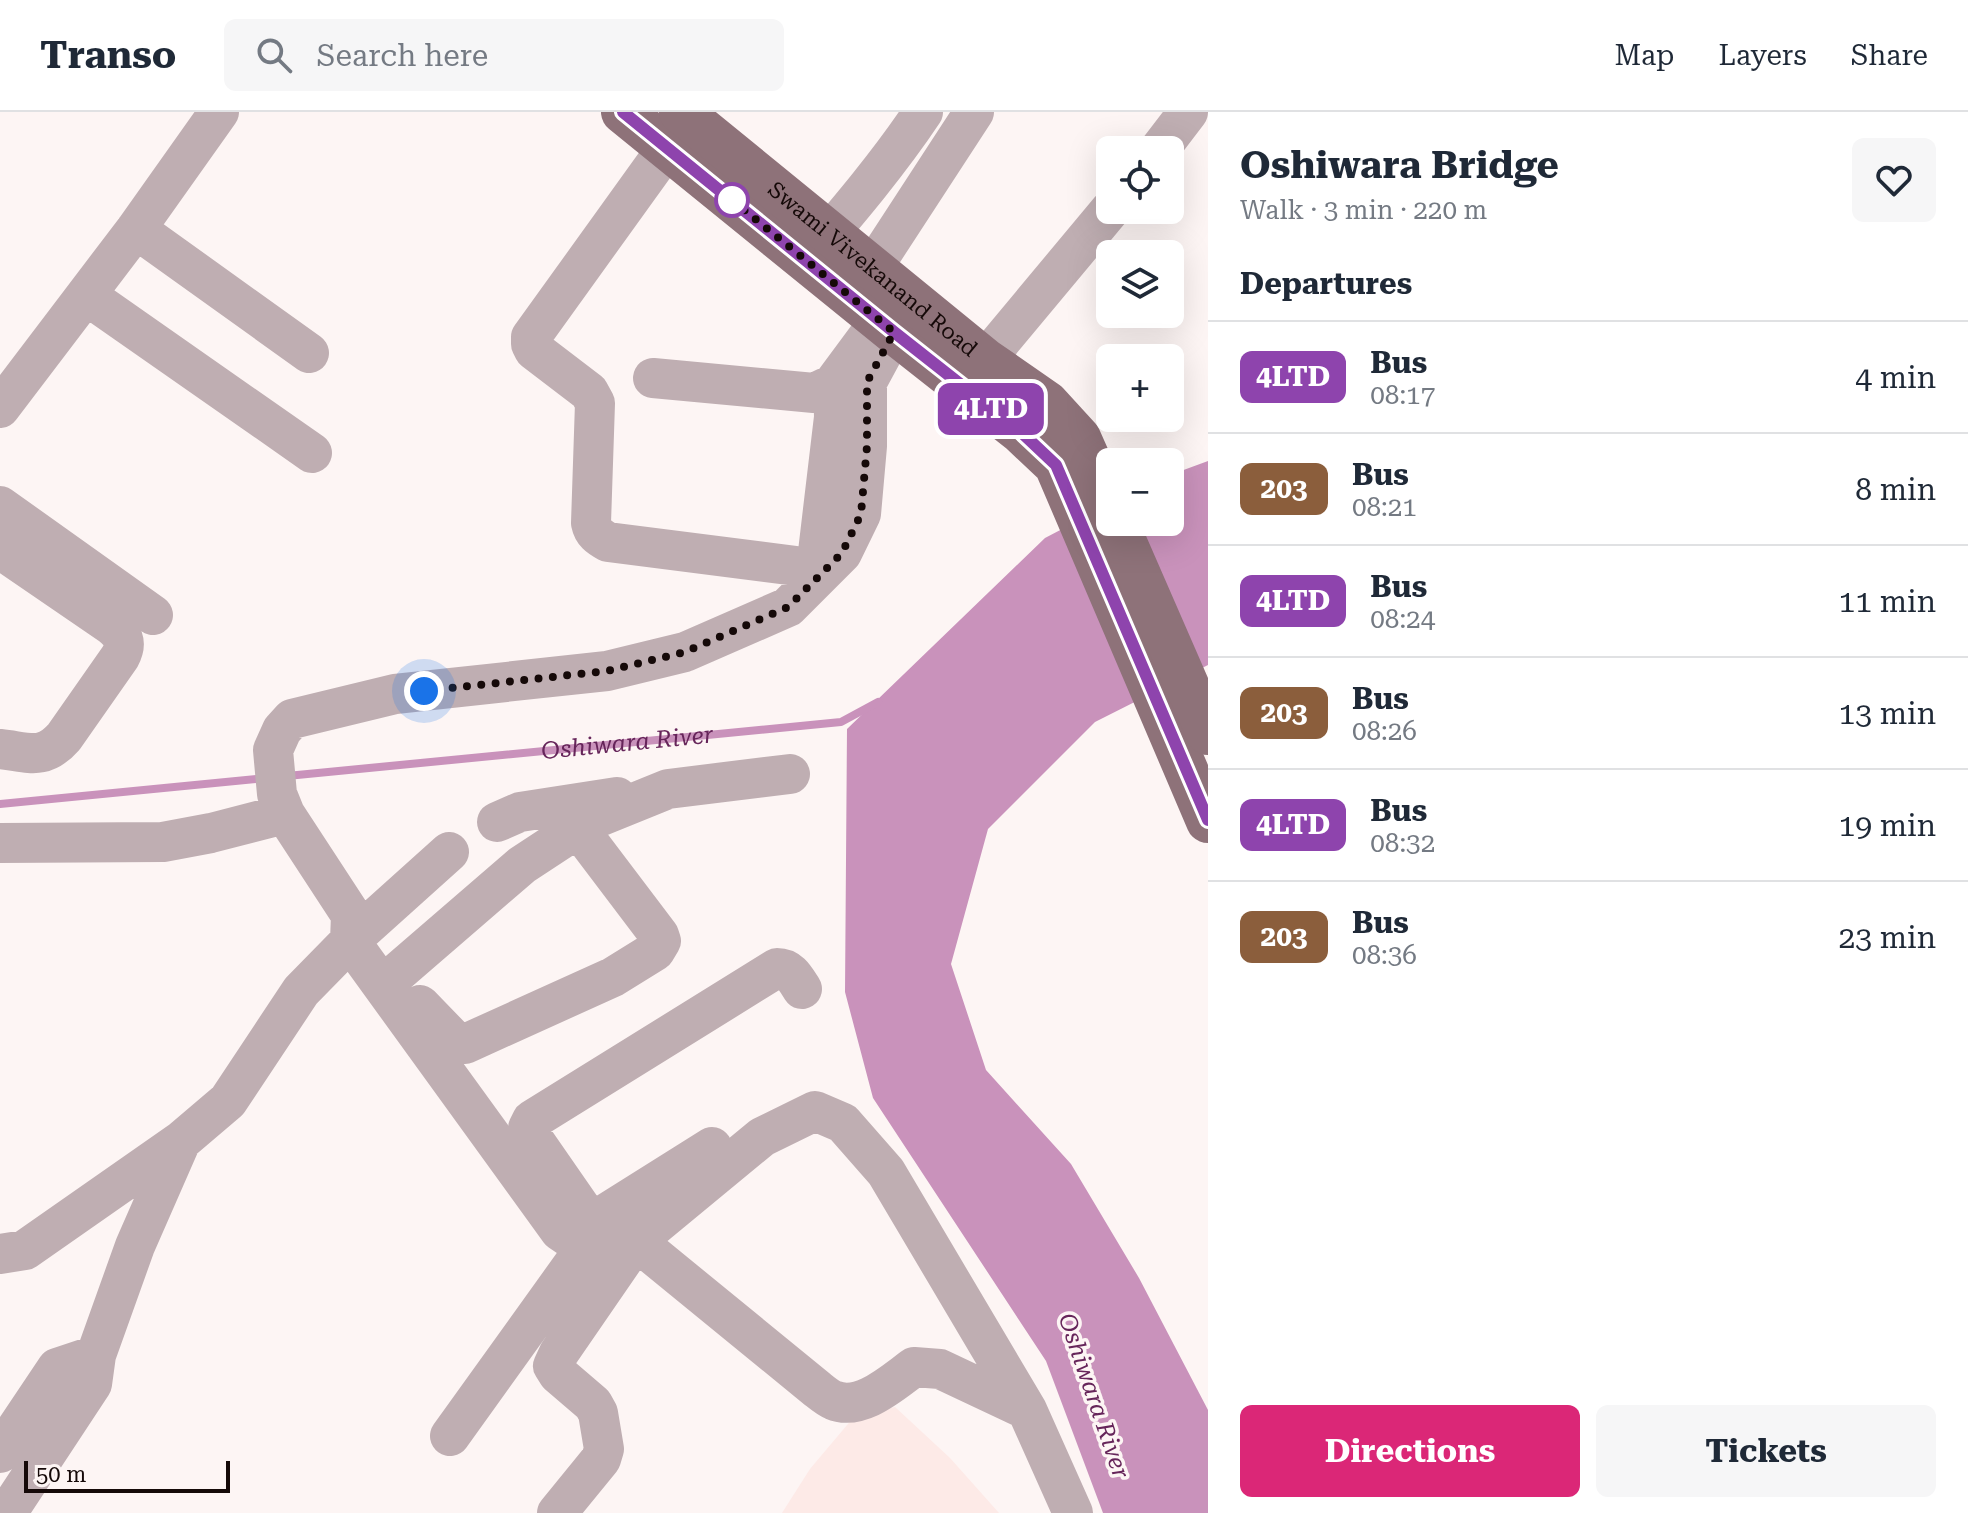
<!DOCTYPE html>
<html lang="en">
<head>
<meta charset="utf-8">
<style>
	body { margin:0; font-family:"Roboto Serif",serif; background:#f6f6f7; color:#1f2937; height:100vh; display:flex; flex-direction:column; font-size:30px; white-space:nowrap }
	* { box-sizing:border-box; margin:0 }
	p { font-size:26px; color:#747a83 }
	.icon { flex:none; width:44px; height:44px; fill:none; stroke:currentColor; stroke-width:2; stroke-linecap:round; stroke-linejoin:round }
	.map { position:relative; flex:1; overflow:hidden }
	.panel { display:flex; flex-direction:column; background:#fff; width:760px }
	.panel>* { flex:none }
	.badge { padding:0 16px; border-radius:12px; font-size:28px; line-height:52px }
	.controls { position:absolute; left:1096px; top:24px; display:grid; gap:16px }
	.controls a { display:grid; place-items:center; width:88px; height:88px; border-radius:12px; background:#fff; box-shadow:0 8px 32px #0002; font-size:40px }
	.scale { position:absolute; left:24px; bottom:20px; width:206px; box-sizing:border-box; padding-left:8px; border:4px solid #150908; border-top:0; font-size:22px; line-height:28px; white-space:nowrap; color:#150908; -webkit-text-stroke:6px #fdf5f4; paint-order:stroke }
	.you { position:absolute; width:40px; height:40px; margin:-20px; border:6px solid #fff; border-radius:50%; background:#1a73e8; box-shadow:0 0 0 12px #1a73e833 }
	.map>.badge { position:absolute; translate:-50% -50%; box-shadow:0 0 0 4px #fff }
	h2 { padding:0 32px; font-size:30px; line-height:72px }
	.round { display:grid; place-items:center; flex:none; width:84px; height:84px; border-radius:12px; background:#f6f6f7 }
	.headline { display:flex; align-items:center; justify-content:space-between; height:136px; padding:0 32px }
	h1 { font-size:38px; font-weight:700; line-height:60px }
	.cta { display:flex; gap:16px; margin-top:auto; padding:16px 32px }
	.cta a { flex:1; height:92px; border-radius:12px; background:#db2777; color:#fff; font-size:32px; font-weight:700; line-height:92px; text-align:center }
	.cta a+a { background:#f6f6f7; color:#1f2937 }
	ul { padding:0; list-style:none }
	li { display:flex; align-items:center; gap:24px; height:112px; padding:0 32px; border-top:2px solid #e0e1e3 }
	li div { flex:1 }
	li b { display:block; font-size:30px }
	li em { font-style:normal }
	li .badge { min-width:88px; font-weight:700; text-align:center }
	header { display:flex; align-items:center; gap:48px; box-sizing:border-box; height:112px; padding:0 40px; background:#fff; border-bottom:2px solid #e0e1e3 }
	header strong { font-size:38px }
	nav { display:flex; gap:44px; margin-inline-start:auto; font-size:28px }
	.search { width:560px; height:72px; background:#f6f6f7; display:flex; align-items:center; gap:20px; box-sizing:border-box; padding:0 28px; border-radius:12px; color:#747a83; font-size:30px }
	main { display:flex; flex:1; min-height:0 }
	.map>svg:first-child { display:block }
	.built { fill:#fdeae7 }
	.water { fill:#c992bb }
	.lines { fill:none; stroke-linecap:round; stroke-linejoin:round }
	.stream { stroke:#c992bb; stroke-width:8 }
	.minor { stroke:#bfaeb2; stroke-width:40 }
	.major { stroke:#8e7279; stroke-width:44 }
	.line-casing { stroke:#fff; stroke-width:18 }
	.line { stroke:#8e44ad; stroke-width:12 }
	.walk { stroke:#150908; stroke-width:8; stroke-dasharray:0 14.4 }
	.stop-dot { fill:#fff; stroke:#8e44ad; stroke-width:4 }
	.labels { text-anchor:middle; stroke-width:7; stroke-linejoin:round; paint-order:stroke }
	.street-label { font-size:22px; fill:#150908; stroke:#fdf5f4 }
	.water-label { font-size:24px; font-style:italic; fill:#66255a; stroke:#fdf5f4 }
</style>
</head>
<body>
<header>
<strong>Transo</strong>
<div class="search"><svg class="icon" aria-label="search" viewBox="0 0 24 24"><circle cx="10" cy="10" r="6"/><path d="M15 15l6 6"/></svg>Search here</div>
<nav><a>Map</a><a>Layers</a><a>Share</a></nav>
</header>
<main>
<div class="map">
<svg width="1208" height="1401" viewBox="0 0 1208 1401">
	<rect width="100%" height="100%" fill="#fdf5f4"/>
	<path class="built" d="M895,1295L950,1346L999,1401H782L810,1357L853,1306Z"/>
	<path class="water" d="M1208,349V553L1095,610L988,717L951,852L986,958L1071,1052L1139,1166L1208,1298V1401H1103L1046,1249L873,986L845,880L847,617L1045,426L1110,392V410H1170V363Z"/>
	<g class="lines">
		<g class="stream">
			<path id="s1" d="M287,664L841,610L878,590"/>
			<path d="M0,692L266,666"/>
		</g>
		<path class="minor" d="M667,36L531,225V232L534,238L589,280L595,291L591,411C593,421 599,425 608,430L804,455C813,453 815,448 818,440L834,305L833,272L873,218
			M1159,38L1188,0
			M136,117L309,241
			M809,145C849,98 889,51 923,0
			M853,179L873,155L974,0
			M86,183L312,341
			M911,193L894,220L867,270V334L861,402L842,441L788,495L685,540L607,559L395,582L292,607L282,618L273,638L277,682L285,702L351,803L350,829L560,1119L585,1136L608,1135L636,1129L762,1025L815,999L843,1011L886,1060L1027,1298L1073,1401
			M985,248L1110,98
			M653,266L814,281L833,272
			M0,296L136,117L219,0
			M0,394L153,503
			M0,437L111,513C123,523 128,530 120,545L64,625C43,649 29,640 0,637
			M497,710L520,700L617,685
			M0,731L163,730L211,721L285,702
			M383,873L522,753L589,709L668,677L790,662
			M420,893L453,927L458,931L465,932L613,865L655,839L661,829L659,823L578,716
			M591,1111L712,1035
			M608,1135L529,1021L528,1016L532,1008L777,856C790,856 795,866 802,877
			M0,1142L25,1138L181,1029
			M450,1324L585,1136
			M0,1341L57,1256L96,1243
			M7,1401L92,1272L96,1243L135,1134L181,1029L228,989L301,879L350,829L449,740
			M557,1401L601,1347L604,1337L598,1301L593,1292L558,1262L553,1254L559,1241L636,1129L817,1277C822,1281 828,1286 833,1288C861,1300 893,1270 914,1255L940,1257L1027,1298"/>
		<g class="major">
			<path d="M623,0L894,220L1021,320L1056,353L1208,709"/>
			<path id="s2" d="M681,0L985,248L1047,291L1079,326L1110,396"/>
			<path d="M1116,410L1208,621"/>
		</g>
	</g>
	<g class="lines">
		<defs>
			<path id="line" d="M623,0L894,220L1021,320L1056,353L1208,708"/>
		</defs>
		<use href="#line" class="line-casing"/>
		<use href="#line" class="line"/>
		<path class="walk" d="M424,579L607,559L685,540L788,495L842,441L861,402L867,334V270L894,220L732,88"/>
	</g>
	<circle class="stop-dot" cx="732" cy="88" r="16"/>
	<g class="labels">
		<g class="street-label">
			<text dy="8" stroke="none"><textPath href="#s2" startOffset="248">Swami Vivekanand Road</textPath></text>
		</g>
		<g class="water-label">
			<text dy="8" stroke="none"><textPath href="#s1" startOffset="342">Oshiwara River</textPath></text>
			<text transform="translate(1094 1284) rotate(71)" y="8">Oshiwara River</text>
		</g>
	</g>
</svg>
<div class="controls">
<a><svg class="icon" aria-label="locate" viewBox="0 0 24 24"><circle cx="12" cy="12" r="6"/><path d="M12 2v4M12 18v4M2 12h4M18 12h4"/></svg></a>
<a><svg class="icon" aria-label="layers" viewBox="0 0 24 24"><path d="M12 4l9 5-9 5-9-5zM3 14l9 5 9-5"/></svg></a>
<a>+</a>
<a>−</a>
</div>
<div class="scale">50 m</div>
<div class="you" style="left:424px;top:579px"></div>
<b class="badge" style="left:991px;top:297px;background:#8e44ad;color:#fff">4LTD</b>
</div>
<section class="panel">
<div class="headline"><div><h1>Oshiwara Bridge</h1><p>Walk · 3 min · 220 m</p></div><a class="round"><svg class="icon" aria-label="heart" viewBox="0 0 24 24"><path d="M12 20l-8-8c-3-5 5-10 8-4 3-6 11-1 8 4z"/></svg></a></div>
<h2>Departures</h2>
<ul>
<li><span class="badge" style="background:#8e44ad;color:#fff">4LTD</span><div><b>Bus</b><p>08:17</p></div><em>4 min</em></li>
<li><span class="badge" style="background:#8b5e3c;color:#fff">203</span><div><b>Bus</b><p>08:21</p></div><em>8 min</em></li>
<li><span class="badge" style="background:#8e44ad;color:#fff">4LTD</span><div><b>Bus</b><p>08:24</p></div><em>11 min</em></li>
<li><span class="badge" style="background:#8b5e3c;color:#fff">203</span><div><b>Bus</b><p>08:26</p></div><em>13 min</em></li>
<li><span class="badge" style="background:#8e44ad;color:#fff">4LTD</span><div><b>Bus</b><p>08:32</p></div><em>19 min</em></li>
<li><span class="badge" style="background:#8b5e3c;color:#fff">203</span><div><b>Bus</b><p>08:36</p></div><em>23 min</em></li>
</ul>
<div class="cta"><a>Directions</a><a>Tickets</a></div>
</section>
</main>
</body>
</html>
